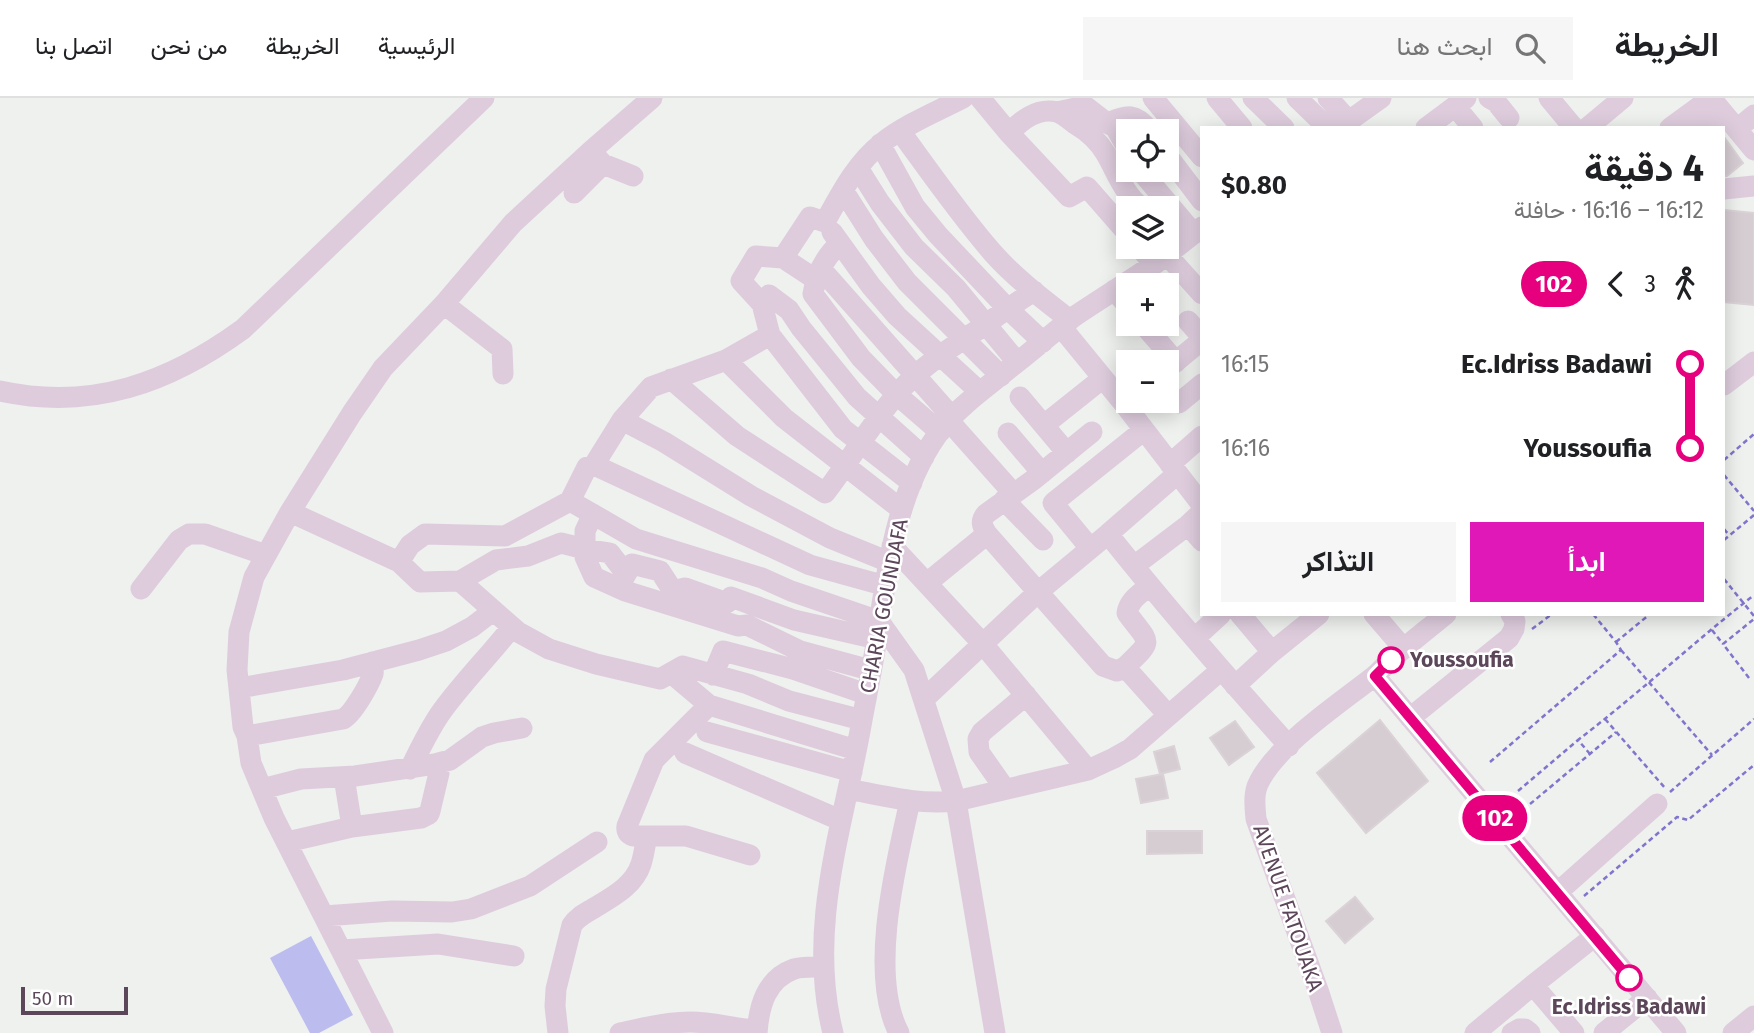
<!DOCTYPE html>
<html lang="ar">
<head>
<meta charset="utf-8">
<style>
	body { margin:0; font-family:"Fira Sans",Vazirmatn,sans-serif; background:#f6f6f6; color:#202124; direction:rtl; height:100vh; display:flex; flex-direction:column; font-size:26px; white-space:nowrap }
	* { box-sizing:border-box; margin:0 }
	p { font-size:23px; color:#757577 }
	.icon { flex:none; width:38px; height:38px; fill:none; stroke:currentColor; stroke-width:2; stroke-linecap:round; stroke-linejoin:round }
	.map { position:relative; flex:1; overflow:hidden; direction:ltr }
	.details { position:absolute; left:1200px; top:28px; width:525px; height:490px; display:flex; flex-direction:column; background:#fff; border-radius:0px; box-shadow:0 4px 18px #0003; direction:rtl }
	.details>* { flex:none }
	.badge { padding:0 14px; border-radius:23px; font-size:24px; line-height:46px }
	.fabs { position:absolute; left:1116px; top:21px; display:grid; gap:14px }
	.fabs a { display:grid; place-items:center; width:63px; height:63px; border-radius:0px; background:#fff; box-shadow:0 4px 18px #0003; font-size:35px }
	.scale { position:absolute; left:21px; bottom:18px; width:107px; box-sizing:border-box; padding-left:7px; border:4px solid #5c4659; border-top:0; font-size:19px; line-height:24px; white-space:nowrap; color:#5c4659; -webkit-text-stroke:5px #fff; paint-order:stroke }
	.map>.badge { position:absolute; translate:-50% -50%; box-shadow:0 0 0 4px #fff }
	.legs { display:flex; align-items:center; gap:10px; height:77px; padding:0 21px; font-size:23px }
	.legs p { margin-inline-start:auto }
	.overview { display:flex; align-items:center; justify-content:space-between; height:119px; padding:0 21px }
	h1 { font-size:38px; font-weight:700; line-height:52px }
	.button { display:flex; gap:14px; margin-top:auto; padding:14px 21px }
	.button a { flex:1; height:80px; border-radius:0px; background:#e018b7; color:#fff; font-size:28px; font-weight:700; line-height:80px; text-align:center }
	.button a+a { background:#f6f6f6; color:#202124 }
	ul { padding:0 21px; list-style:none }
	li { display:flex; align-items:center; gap:24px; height:84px; font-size:26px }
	li i { display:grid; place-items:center; width:10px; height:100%; margin:0 9px; background:currentColor }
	li i::after { content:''; width:18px; height:18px; margin:-9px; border:5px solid; border-radius:50%; background:#fff }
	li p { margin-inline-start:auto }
	li:first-child i { background:linear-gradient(#0000 50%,currentColor 0) }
	li:last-child i { background:linear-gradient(currentColor 50%,#0000 0) }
	header { display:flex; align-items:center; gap:42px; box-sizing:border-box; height:98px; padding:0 35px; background:#fff; border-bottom:2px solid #e0e0e0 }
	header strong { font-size:33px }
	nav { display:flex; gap:38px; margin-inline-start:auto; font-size:24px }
	.search { width:490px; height:63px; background:#f6f6f6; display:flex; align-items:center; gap:18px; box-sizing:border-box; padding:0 24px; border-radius:0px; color:#757577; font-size:26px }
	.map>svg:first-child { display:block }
	.green { fill:#bdbcef }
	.building { fill:#d6cdd3; stroke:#dad2d7; stroke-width:2 }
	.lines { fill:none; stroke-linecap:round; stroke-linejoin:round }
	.path { stroke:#8174cd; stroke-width:2.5; stroke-dasharray:5 3.5; stroke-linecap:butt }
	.minor { stroke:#deccdd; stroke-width:21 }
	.line-1-casing { stroke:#fff; stroke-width:16 }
	.line-1 { stroke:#e6007e; stroke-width:10 }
	.stop-1-dot { fill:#fff; stroke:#e6007e; stroke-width:3.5 }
	.labels { text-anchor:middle; stroke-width:5; stroke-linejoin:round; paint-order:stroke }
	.street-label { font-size:21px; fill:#5c4659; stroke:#fff }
	.stop-label { font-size:21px; font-weight:bold; fill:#5c4659; stroke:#fff; text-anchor:start }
</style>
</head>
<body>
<header>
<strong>الخريطة</strong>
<div class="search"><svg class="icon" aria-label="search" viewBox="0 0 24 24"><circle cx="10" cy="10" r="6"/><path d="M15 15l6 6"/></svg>ابحث هنا</div>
<nav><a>الرئيسية</a><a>الخريطة</a><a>من نحن</a><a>اتصل بنا</a></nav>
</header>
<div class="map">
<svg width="1754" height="935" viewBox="0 0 1754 935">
	<rect width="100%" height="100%" fill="#eff1ee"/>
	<path class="green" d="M311,838L353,917L319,935H310L270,860Z"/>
	<path class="building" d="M1724,39L1743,65L1727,78H1724Z
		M1724,112L1754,115V207L1724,204Z
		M1380,622L1428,683L1366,735L1317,675Z
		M1235,623L1254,649L1229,667L1210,640Z
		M1174,648L1180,671L1160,676L1154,654Z
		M1163,676L1168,700L1141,705L1136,681Z
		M1147,733H1202V755L1147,756Z
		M1355,799L1373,821L1345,845L1326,823Z"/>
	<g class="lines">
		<path class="path" d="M1724,362L1754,336
			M1724,377L1754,413
			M1724,431L1729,437
			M1724,442L1754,417
			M1724,481L1754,518
			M1532,531L1552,516
			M1712,532L1723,546
			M1616,544L1650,516
			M1621,552L1712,657
			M1749,580L1723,546L1754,521
			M1605,621L1665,690
			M1590,656L1578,642C1638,596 1694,544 1754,497
			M1490,664L1621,552L1616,544L1593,516
			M1518,693L1578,642
			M1670,694L1754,621
			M1517,717L1616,634
			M1584,798L1677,719L1688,722L1754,667"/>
		<path class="minor" d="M980,0L1009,35C1021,23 1037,9 1057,14C1063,16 1070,22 1075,26C1087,33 1099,44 1106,56C1117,75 1124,96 1142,110
			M1153,0L1202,59
			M1217,0L1242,30
			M1253,0L1284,30
			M1297,0L1328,30
			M1328,0L1348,22
			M1489,0L1496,4L1509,20
			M1549,0L1574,30
			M1711,0L1754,52
			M1455,8L1473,30
			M1057,14L1085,8L1107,25C1128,17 1135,14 1150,33
			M1107,25L1115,29L1129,53
			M1339,30L1381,0
			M1426,30L1466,0
			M1587,30L1623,0
			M1670,30L1711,0
			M1700,30L1721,13
			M1737,31L1754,17
			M900,33C930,74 959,116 992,154C1015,180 1043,201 1070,222
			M1009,35L1069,99L1087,89L1129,137
			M880,46L915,109L938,137L1007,210L1043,244
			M591,53L603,66L633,78
			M1167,57L1202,103
			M858,70L880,105L914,149L956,190L1017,264
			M1140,72L1194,136
			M1724,91L1754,88
			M843,92L874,141L907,184L1001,278
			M574,95L603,66
			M832,134L871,188L897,218L980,294
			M840,145C825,159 816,176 813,196L861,260L896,296L940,334
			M1139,149L1154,166
			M1167,157L1202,196
			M821,171L952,319
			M815,181L783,160L810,119L825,124C840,97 856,65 882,45C906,26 936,14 963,0
			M1114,192L1129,209
			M444,206L502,251L503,276
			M762,206L769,197L789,212L801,230L857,299L924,359
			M1188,223L1202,239
			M1143,226L1176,264
			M1062,230L1125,307L1202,407
			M770,237L843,331L912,385
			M726,262L784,320L902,412
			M1167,271L1202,242
			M671,281L737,338L825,395C850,363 870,327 897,296C922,267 954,248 985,227C1001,215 1017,204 1034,193
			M1724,287L1754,264
			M0,293C92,313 169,285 243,231L484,0
			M1020,299L1067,355
			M1179,305L1202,286
			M622,322L664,344L751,398L830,440L889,464
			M949,323L1013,395
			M1044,327L1103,280
			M1008,335L1042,375
			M1170,366L1202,338
			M594,367L810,467L886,488
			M1004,402L1043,442
			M570,403L636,441L762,480L791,493L879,523L914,572L956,703L995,935
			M290,414L399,464L410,447L425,436L505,438L570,403L587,369L594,367L622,322L651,289L726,262L770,237L762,206L741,183L756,158L783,160
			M593,416L585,433V459L594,479L625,493L738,528L747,527L800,553L870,572
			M1188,427L1202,443
			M987,436C982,428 980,423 986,416L1033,382L1092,334
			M1108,436C1166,509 1227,579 1289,648
			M892,448L982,545L1088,672
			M1090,450L1053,405L1144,332
			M399,464L420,484L460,483L496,462L528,458L561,445L585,451L610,455L626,476
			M1134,468L1188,427L1202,414
			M460,483L518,534L549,551L596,566L660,581L683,568L748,586L789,603L862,622
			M927,485L987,436L1103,568L1117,573L1125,569L1168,617
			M618,490L632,466L660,473L673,493L685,490L727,505L731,499L794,522L877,541
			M141,491L179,442L189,436H205L266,457
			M1374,516L1404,551
			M1195,540L1221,516
			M1272,554L1319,516
			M1125,569C1155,540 1150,547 1127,515C1129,502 1140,496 1149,488
			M671,575L709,607L856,652
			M713,577L723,553L793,571L866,596
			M1375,578L1676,935
			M1235,588L1272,554L1240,516
			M239,590L343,572L419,552L446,543L472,529L493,513
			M924,601L1038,494L1108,436L1177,376
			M709,607L654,662L627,728C626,733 628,736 633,738H686L750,757
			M1410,620L1509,540L1514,531L1515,523L1511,516
			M707,634L852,674
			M247,638L343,621C353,616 369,587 373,576C374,571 373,569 372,564
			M685,655L840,722
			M410,671C420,651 429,631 442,613C463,584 489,558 512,529
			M344,679L352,729
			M262,691L301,681L355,678L435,666L450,662L482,639L494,635L522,630
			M848,691C885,698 918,707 956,703L1088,672L1114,660L1130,651L1221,572
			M1005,691L979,654L978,641L982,634L1026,597
			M287,744L352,729L421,720L429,716L430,713L439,675
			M1558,794L1657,706
			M324,818L392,813L452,814L471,811L530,788L597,744
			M341,852L438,846L514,858
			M1533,887L1574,935
			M383,935L274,720L251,665L247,638L243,629L237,572L239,534L254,479L290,414L352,315L383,270L444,206L513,125L591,53L652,0
			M558,935L555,908L556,891L572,827C577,819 586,815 594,810C612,799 634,788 641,766C644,757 645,747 647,738
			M620,935C644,930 667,924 691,924C713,924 735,931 757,932
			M757,935C759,908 766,881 794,871C803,868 814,869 823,869
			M833,935C806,828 844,727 862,622C867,595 873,567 877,539C888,467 897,388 943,329C962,306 987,289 1010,270C1031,254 1051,236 1072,220C1100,201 1128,184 1156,165C1172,153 1187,141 1202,129
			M899,935C868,876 896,766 910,703
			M1332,935L1318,892L1256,721C1255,709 1253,695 1259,684C1278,646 1339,606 1373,579C1380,574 1385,567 1392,561C1409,545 1428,531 1446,516
			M1475,935L1533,887L1595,838
			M1512,935L1519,931H1525L1530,935
			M1604,935L1647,900
			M1733,935L1754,918"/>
	</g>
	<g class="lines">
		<defs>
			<path id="line-1" d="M1391,562L1375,578L1629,880"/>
		</defs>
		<use href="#line-1" class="line-1-casing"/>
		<use href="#line-1" class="line-1"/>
	</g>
	<g class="stop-1-dot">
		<circle cx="1391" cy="562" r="12"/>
		<circle cx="1629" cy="880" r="12"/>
	</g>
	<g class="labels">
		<g class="street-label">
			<text transform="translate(884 508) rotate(-79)" y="7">CHARIA GOUNDAFA</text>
			<text transform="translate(1288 810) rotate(71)" y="7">AVENUE FATOUAKA</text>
		</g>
		<g class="stop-label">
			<text x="1410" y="569">Youssoufia</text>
			<text x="1629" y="916" text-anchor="middle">Ec.Idriss Badawi</text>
		</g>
	</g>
</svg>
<div class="fabs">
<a><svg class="icon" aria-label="locate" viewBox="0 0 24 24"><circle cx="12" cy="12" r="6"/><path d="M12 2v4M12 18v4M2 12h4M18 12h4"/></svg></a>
<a><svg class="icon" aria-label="layers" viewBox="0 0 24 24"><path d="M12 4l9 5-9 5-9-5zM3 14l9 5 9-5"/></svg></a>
<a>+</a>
<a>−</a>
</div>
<div class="scale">50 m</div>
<b class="badge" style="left:1495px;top:720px;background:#e6007e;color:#fff">102</b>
<section class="details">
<div class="overview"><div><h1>4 دقيقة</h1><p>16:12 – 16:16 · حافلة</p></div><b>$0.80</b></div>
<div class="legs"><svg class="icon" aria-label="walk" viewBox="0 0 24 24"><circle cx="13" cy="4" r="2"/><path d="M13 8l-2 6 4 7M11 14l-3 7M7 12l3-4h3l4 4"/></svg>3<svg class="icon" aria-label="back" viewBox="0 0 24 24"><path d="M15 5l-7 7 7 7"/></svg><b class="badge" style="background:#e6007e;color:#fff">102</b></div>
<ul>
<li><i style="color:#e6007e"></i><b>Ec.Idriss Badawi</b><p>16:15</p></li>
<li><i style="color:#e6007e"></i><b>Youssoufia</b><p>16:16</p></li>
</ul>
<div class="button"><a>ابدأ</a><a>التذاكر</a></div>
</section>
</div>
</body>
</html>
